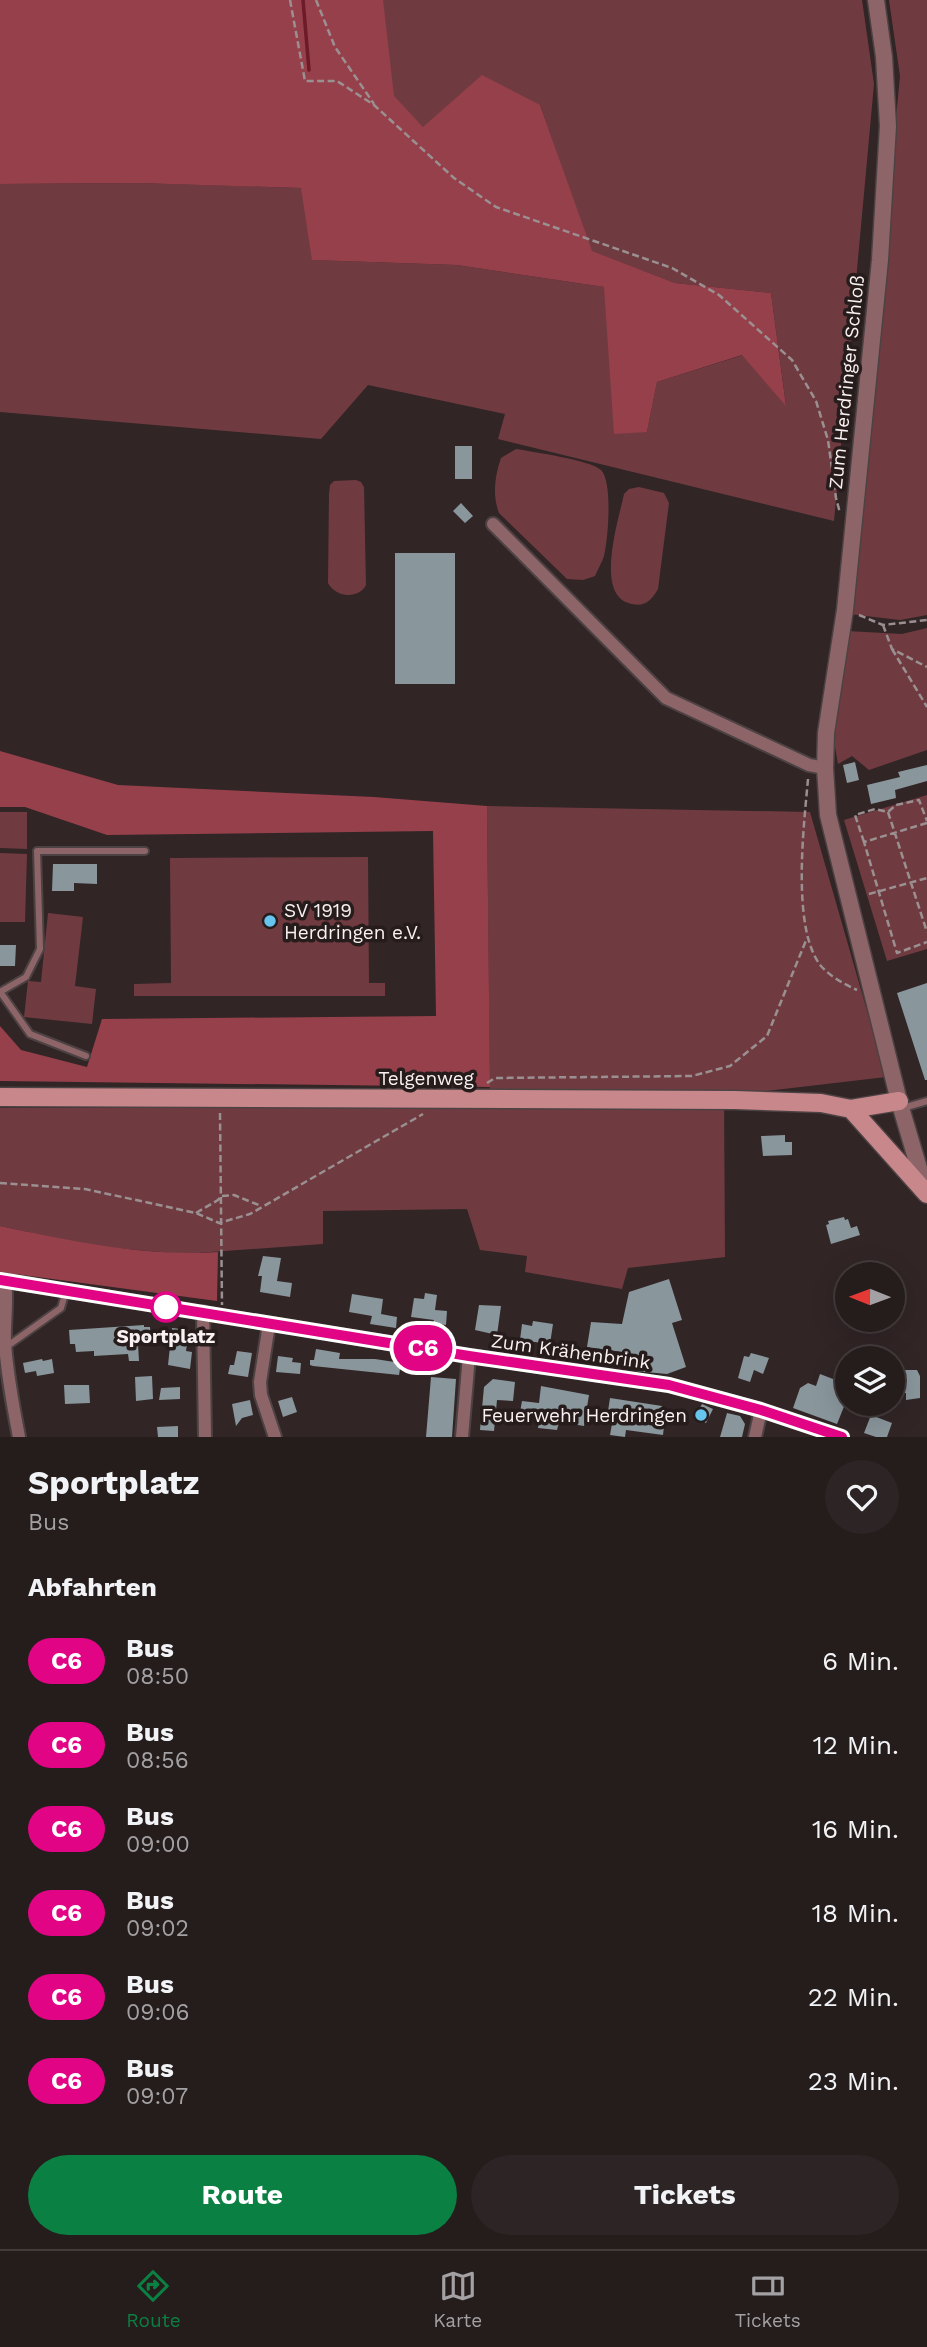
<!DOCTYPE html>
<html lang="de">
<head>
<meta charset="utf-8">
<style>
	body { margin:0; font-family:"Work Sans",sans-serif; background:#2d2525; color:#f1f3f6; height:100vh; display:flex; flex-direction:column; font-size:26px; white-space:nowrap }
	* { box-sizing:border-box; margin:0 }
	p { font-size:23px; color:#a3a1a3 }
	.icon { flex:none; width:38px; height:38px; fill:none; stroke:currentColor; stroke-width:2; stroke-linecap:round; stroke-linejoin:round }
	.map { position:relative; height:1437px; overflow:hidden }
	.drawer { display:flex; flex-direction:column; background:#251c1c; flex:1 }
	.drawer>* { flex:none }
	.badge { padding:0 14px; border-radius:23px; font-size:24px; line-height:46px }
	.needle { width:46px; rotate:271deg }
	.controls { position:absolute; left:835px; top:1262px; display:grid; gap:14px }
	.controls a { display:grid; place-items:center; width:70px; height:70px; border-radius:50%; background:#251c1c; box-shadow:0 7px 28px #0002,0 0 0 2px #423a3b; font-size:35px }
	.map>.badge { position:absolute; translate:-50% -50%; box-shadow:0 0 0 4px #fff }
	h2 { padding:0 28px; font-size:26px; line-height:63px }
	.round { display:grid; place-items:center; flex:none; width:74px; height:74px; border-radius:37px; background:#2d2525 }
	.overview { display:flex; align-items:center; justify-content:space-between; height:119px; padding:0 28px }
	h1 { font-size:33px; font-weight:700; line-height:52px }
	.button { display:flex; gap:14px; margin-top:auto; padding:14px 28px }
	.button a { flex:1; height:80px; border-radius:42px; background:#0b8043; color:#fff; font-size:28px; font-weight:700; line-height:80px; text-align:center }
	.button a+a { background:#2d2525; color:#f1f3f6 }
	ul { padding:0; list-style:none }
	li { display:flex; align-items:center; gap:21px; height:84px; padding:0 28px }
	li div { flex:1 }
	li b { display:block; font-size:26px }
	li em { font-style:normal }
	li .badge { min-width:77px; font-weight:700; text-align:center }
	.tab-bar { display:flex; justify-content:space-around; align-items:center; height:98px; border-top:2px solid #423a3b; background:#251c1c; font-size:19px; color:#a3a1a3 }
	.tab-bar a { display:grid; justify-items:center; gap:4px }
	.tab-bar .current { color:#0b8043 }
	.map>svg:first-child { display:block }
	.green { fill:#703b40 }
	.forest { fill:#96404b }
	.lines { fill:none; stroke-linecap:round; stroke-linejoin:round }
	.stream { stroke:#6d1a29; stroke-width:3.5 }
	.building { fill:#89969c }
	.service-casing { stroke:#4d4243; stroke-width:10 }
	.minor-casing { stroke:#4d4243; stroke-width:16 }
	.tertiary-casing { stroke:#4d4243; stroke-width:19 }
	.secondary-casing { stroke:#4d4243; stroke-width:21 }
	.path { stroke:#9b9091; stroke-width:2.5; stroke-dasharray:7 3.5; stroke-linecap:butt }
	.service { stroke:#8d6568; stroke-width:6 }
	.minor { stroke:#8d6568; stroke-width:12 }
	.tertiary { stroke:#8d6568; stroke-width:16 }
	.secondary { stroke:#c7878b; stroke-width:18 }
	.line-casing { stroke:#fff; stroke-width:16 }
	.line { stroke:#e10585; stroke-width:10 }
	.poi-dot { fill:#66c4ef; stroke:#271c1c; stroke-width:2.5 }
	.stop-dot { fill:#fff; stroke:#e10585; stroke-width:3.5 }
	.labels { text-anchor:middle; stroke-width:7; stroke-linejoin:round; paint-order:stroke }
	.street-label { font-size:19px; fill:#faf1f2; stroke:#271c1c }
	.poi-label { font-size:19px; fill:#faf1f2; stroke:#271c1c; text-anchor:start }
	.stop-label { font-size:19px; font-weight:bold; fill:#faf1f2; stroke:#271c1c }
</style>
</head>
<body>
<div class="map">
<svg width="927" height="1437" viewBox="0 0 927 1437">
	<rect width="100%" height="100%" fill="#312526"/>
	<path class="green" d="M289,0H862L874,84L834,521L498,439L505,414L368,385L321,439L0,412V184L137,183L302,188L313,260L457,265L604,287L647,432L657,382L743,355L786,405L771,293L675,283L591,251L540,105L423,127Z
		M889,0H927V615L900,620L849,614L900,76Z
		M516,449C533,452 590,460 601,470C613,482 608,540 604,556C602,562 598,569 595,576L583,580L567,579L499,513C492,495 495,475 501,458Z
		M356,480L361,482L364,487L366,585C358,600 335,597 328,583L329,494L330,485L334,481Z
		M639,487L664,493L669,503L658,589C652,600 645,607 632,604C593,597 619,519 624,494L629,489Z
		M927,628V750L869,770L852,756L838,764L833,736L847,631L902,634Z
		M927,795V949L887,961L844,820Z
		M487,806L810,812L886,1077L724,1096L725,1257L628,1268L622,1289L525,1272L527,1256L480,1250L467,1209L323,1211V1244L183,1254L94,1246L0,1226V1108H490Z
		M0,812H27V849L0,848Z
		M0,853L27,854L25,922H0Z
		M368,857L369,983H385V996H134V984L171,983L170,858Z
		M48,913L83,917L75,986L96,989L92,1024L24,1017L28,981L41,982Z"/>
	<path class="forest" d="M0,0H383L394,96L423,127L482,75L540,105L592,251L675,283L771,293L786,406L742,355L657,382L647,432L614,434L604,287L457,265L312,260L301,188L137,183L0,184Z
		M0,751L118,785L374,797L487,806L490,1087L0,1081V1026L21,1050L87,1067L102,1019L436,1016L433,831L107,835L25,807H0Z
		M0,1226C72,1241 144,1257 218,1252L217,1301L15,1274L0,1285Z"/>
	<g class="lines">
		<path class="stream" d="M303,0L309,70"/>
	</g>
	<path class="building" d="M455,446H472V479H455Z
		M461,503L473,516L465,523L453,511Z
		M395,553H455V684H395Z
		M855,762L859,780L847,783L843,765Z
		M927,765V781L895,790L896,798L871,804L867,785L900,777L898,772Z
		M53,864H97V884L74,883V891H52Z
		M0,945H16L15,966H0Z
		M927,983V1080H925L897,993Z
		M785,1135V1142H792V1155L763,1156L761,1136Z
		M844,1217L845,1220L848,1219L851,1228L857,1226L860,1235L831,1244L826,1225L829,1224L828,1221Z
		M263,1256L281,1258L277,1281L292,1283L290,1297L260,1292L262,1276H258Z
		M669,1279L682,1320L672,1323L686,1367L667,1374L635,1371L630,1353L587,1347L591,1322L622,1324L629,1292Z
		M425,1293L437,1295L435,1310L447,1311L446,1325L433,1323L434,1320L411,1317L414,1298L424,1299Z
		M352,1294L383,1299L381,1314L397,1317L396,1328L370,1324L372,1316L349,1312Z
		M479,1305L501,1306L497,1335L475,1330Z
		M533,1321L553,1324L550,1344L520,1340L522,1324L532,1326Z
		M144,1325V1327H150L151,1342L138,1343L139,1361H129L128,1354L94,1356V1351L76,1352L75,1344H70L69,1330Z
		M172,1328L189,1330L186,1351L192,1352L190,1369L168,1365Z
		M316,1349L340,1353L339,1359H375L401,1363L399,1375L313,1366L310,1365V1360H314Z
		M237,1351L252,1353L248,1377L228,1374L230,1365H234Z
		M751,1353L769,1358L763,1374L754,1370L750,1382L738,1378L744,1356L749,1357Z
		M278,1356L293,1358L292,1362L301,1363L300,1374L276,1372Z
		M42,1359L43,1361L52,1359L54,1373L37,1376L36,1371L25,1373L23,1363Z
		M898,1370H917L920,1376V1398L906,1400V1393L897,1394L895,1373Z
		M820,1374L846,1384L842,1397L847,1399L837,1424L793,1408L800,1388L808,1383L816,1386Z
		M152,1376L153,1399L136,1401L135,1377Z
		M431,1377L456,1379L452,1437H426Z
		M493,1379L515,1382L513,1401L497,1400L494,1431L480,1430L484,1387Z
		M64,1385H89L90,1403L65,1404Z
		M541,1386L589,1395L584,1426L559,1422L557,1430L538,1428L540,1414L520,1412L522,1401L539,1403Z
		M180,1387V1399L159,1400L161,1388Z
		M292,1397L297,1412L283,1417L278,1401Z
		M610,1398L662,1406L659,1425L664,1426L663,1435L626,1430L625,1437L610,1435L613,1418H607Z
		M250,1400L253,1415L242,1418L236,1426L232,1404Z
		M702,1404L713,1409L706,1423L695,1417Z
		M727,1413L740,1416L745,1424L742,1437H720Z
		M871,1415L892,1423L887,1437H876L864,1433Z
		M178,1426V1437H158L157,1427Z"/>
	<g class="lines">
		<defs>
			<path id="service" d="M0,992L26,977L40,949L37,851H145
				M1,993L30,1034L86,1056
				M903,1108L927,1101
				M6,1347L61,1308L66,1291"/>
			<path id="minor" d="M493,524L666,698L809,765L825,768
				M0,1280L469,1356L669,1385L761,1410L841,1437
				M5,1281C8,1302 4,1322 5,1343C7,1375 13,1406 19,1437
				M203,1312L205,1437
				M269,1324L260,1382L261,1395L275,1437
				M462,1437L469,1356
				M755,1437L761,1410"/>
			<path id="tertiary" d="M876,0L884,57L888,126L880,260L845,610L826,733L825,768L828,815L899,1101L926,1192"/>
			<path id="secondary" d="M0,1097L735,1100L821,1103L851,1109L899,1101
				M851,1109L927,1194"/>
		</defs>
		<use href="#service" class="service-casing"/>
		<use href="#minor" class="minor-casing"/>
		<use href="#tertiary" class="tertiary-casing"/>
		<use href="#secondary" class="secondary-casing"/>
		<path class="path" d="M290,0L305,81H337L374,105L454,178L496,207L672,268L719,295L792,360L816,401L828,440L836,498L840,513
			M316,0L335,47L374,104
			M859,615L883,625L927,620
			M883,625L892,649L927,667
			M892,649L927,707
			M808,779C804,825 791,929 821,966C831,977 844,984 857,990
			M888,812L927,932
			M927,823L864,842L897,953L927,942
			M864,842L855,815L875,809L888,812L896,805L919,800L927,821
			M869,894L927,878
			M487,1083L495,1078L692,1076L730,1066L767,1036L807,938
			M220,1113L222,1305
			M0,1183L85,1189L196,1213L219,1223L250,1214L423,1114
			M196,1213L218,1200L221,1196L234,1195L261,1206"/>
		<use href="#service" class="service"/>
		<use href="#minor" class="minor"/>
		<use href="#tertiary" class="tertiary"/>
		<use href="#secondary" class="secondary"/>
	</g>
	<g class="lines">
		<defs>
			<path id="line" d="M0,1280L469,1356L669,1385L761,1410L842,1437"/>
		</defs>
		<use href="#line" class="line-casing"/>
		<use href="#line" class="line"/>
	</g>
	<g class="poi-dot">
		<circle cx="270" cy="921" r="7"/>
		<circle cx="701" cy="1415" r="7"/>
	</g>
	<circle class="stop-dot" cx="166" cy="1307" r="14"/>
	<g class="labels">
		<g class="street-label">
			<text transform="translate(846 382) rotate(-84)" y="7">Zum Herdringer Schloß</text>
			<text x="426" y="1085">Telgenweg</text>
			<text transform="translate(571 1351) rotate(8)" y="7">Zum Krähenbrink</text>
		</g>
		<g class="poi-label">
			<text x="284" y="917">SV 1919<tspan x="284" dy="22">Herdringen e.V.</tspan></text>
			<text x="687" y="1422" text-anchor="end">Feuerwehr Herdringen</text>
		</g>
		<g class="stop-label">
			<text x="166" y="1343">Sportplatz</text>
		</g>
	</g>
</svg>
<div class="controls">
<a><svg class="needle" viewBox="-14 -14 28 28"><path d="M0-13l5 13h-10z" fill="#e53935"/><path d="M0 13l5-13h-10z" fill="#a3a1a3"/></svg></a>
<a><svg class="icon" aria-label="layers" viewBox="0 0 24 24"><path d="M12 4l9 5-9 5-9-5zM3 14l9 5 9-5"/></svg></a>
</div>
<b class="badge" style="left:423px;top:1348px;background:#e10585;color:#fff">C6</b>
</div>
<section class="drawer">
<div class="overview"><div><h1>Sportplatz</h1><p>Bus</p></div><a class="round"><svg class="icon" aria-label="heart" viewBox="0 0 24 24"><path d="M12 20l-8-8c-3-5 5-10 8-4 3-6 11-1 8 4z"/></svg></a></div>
<h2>Abfahrten</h2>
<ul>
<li><span class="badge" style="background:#e10585;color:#fff">C6</span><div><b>Bus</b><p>08:50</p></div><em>6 Min.</em></li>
<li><span class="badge" style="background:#e10585;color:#fff">C6</span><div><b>Bus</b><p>08:56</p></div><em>12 Min.</em></li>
<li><span class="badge" style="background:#e10585;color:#fff">C6</span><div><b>Bus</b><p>09:00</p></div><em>16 Min.</em></li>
<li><span class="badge" style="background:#e10585;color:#fff">C6</span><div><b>Bus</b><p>09:02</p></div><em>18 Min.</em></li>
<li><span class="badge" style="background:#e10585;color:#fff">C6</span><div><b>Bus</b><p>09:06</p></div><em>22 Min.</em></li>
<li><span class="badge" style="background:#e10585;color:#fff">C6</span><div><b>Bus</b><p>09:07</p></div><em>23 Min.</em></li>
</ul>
<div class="button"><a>Route</a><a>Tickets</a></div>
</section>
<nav class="tab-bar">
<a class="current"><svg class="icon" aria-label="directions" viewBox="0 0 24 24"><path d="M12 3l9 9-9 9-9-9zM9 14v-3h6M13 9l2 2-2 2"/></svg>Route</a>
<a><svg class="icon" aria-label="map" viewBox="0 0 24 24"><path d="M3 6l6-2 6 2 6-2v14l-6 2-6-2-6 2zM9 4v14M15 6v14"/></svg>Karte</a>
<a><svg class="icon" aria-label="tickets" viewBox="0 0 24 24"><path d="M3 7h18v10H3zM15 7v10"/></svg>Tickets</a>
</nav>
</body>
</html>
